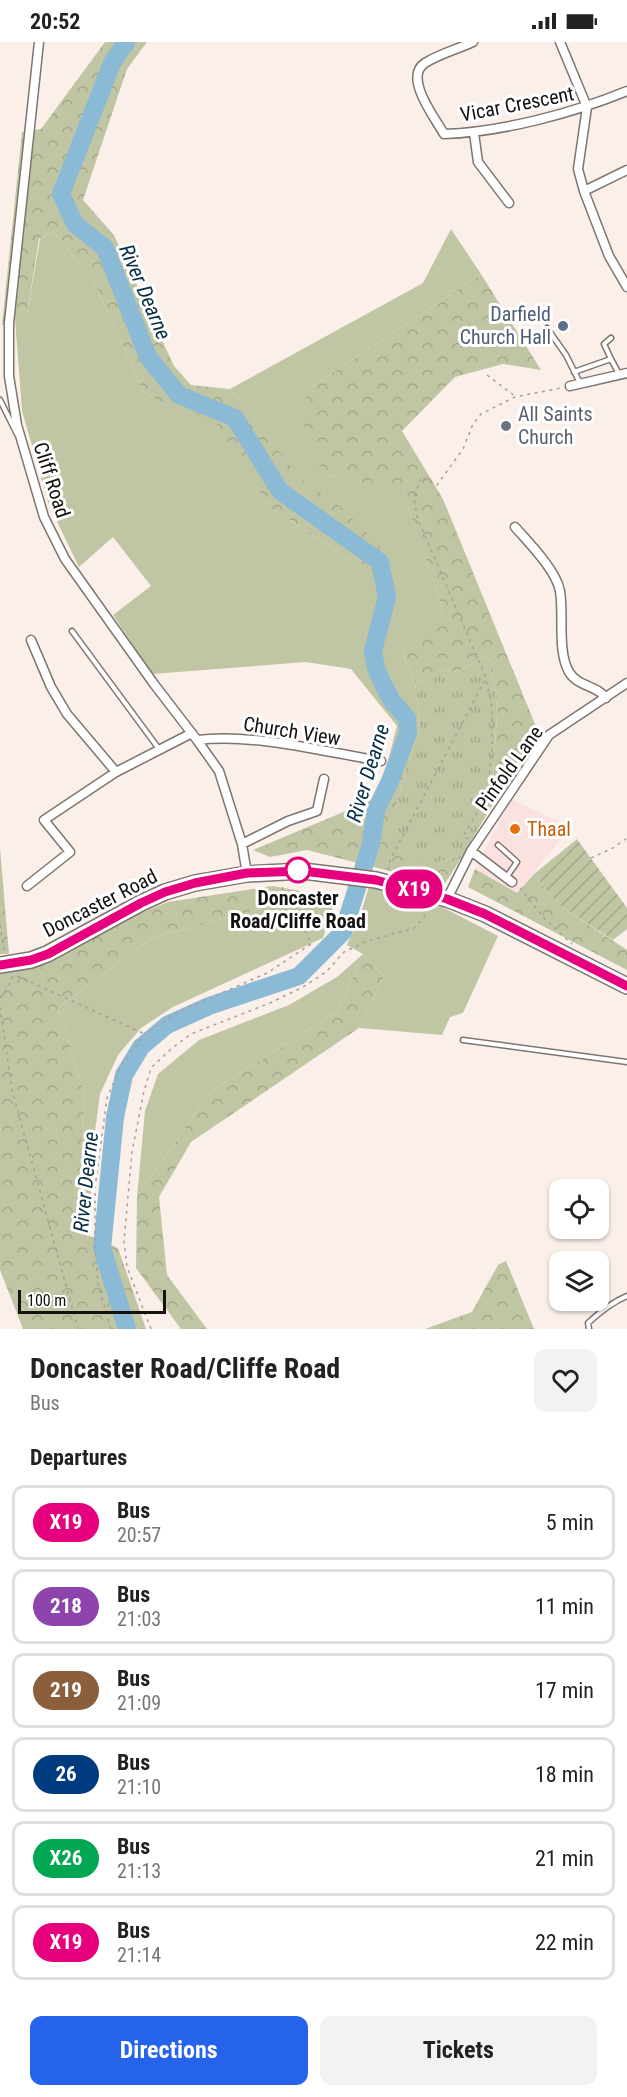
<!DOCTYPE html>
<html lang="en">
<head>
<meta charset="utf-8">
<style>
	body { margin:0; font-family:"Roboto Condensed",sans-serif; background:#f2f2f2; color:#222; height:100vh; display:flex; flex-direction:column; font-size:22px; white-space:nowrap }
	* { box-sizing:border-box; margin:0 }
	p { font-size:20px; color:#767676 }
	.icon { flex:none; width:33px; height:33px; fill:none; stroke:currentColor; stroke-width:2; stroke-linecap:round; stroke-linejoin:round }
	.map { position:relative; height:1287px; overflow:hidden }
	.details { display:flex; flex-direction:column; background:#fff; flex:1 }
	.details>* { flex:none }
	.badge { padding:0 12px; border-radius:20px; font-size:21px; line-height:39px }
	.buttons { position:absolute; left:549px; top:1137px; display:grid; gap:12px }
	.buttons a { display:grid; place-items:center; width:60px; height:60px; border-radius:12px; background:#fff; box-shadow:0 2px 4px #0004; font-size:30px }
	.scale { position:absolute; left:18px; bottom:15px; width:148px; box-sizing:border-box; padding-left:6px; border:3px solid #14110f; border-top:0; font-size:16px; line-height:21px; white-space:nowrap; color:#14110f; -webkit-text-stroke:4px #fff; paint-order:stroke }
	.map>.badge { position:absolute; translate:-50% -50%; box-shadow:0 0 0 3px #fff }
	h2 { padding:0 30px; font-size:22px; line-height:54px }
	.round { display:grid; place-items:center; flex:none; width:63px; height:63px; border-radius:12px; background:#f2f2f2 }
	.head { display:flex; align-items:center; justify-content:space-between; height:102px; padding:0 30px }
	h1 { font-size:28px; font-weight:700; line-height:45px }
	.button { display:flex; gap:12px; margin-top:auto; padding:12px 30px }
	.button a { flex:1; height:69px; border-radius:12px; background:#2563eb; color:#fff; font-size:24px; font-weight:700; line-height:69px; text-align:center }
	.button a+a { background:#f2f2f2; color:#222 }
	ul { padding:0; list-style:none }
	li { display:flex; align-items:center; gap:18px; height:75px; margin:0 12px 9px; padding:0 18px; border:3px solid #e0e0e0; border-radius:12px }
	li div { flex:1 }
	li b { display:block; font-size:22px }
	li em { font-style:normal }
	li .badge { min-width:66px; font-weight:700; text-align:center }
	.status { display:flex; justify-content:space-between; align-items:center; height:42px; padding:0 30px; background:#fff; direction:ltr }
	.status svg { height:16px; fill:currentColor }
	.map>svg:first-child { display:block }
	.commercial { fill:#fce1e1 }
	.grass { fill:#c0c5a3 }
	.forest { fill:url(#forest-crowns) }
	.park { fill:url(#park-tufts) }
	.garden { fill:url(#garden-furrows) }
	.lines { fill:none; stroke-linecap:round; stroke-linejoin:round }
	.river { stroke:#8abad5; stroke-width:18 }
	.lane-casing { stroke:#7e756f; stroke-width:7 }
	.street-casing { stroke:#7e756f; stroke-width:11 }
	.highway-casing { stroke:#7e756f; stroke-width:18 }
	.path { stroke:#a89f9a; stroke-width:1.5; stroke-dasharray:3 4.5; stroke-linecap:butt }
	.lane { stroke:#fff; stroke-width:4 }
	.street { stroke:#fff; stroke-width:8 }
	.highway { stroke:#fff; stroke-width:15 }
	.line-casing { stroke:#fff; stroke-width:14 }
	.line { stroke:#e6007e; stroke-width:9 }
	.service-dot { fill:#5c6f8a; stroke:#fff; stroke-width:2 }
	.worship-dot { fill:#6b7280; stroke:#fff; stroke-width:2 }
	.food-dot { fill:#e8710a; stroke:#fff; stroke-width:2 }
	.stop-dot { fill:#fff; stroke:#e6007e; stroke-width:3 }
	.labels { text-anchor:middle; stroke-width:6; stroke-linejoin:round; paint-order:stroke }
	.street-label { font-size:20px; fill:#14110f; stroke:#fff }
	.service-label { font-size:20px; fill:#4e5e75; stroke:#fff; text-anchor:end }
	.worship-label { font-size:20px; fill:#5b616d; stroke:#fff; text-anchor:start }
	.food-label { font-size:20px; fill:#c56008; stroke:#fff; text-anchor:start }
	.stop-label { font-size:20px; font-weight:bold; fill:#14110f; stroke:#fff }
	.water-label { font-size:21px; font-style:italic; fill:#052f43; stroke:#fff }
</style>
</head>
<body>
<div class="status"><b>20:52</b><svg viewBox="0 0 49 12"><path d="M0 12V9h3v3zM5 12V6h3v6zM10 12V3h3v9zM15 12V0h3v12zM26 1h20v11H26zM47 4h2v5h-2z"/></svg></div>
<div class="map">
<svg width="627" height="1287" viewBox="0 0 627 1287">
	<defs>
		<pattern id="forest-crowns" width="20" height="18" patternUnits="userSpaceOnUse" patternTransform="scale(1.5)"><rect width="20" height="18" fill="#c0c5a3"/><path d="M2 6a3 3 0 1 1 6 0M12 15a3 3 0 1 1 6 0" fill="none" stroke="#a4a88b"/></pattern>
		<pattern id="park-tufts" width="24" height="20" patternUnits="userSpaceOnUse" patternTransform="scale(1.5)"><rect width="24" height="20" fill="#c0c5a3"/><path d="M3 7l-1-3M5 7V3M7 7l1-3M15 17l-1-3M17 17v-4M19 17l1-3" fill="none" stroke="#a4a88b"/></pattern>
		<pattern id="garden-furrows" width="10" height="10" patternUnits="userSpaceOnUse" patternTransform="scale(1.5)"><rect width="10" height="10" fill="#c0c5a3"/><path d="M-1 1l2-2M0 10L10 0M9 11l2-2" fill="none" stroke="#a4a88b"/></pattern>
	</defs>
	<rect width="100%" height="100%" fill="#fbf0e9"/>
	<path class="commercial" d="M511,757L571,785L517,851L475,827Z"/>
	<path class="grass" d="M451,187L481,232L310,346L323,432L403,449L443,568L402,609L415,641L420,682L397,684L351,627L306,620L152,632L113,573L151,544L113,495L79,525L49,463L22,369L15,277L27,272L40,197L53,189L95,242L143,349L174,369L213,375L268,464L360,524L374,550L339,463L300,437L230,347L423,241Z
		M272,844L336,855L323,896L173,965L141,986L118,1013L100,1052L93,1104L89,1194L78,1189L85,1052L58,966L152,896L267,865Z
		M369,844L444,866L498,894L463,971L450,975L442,993L359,986L384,934L363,912L337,970L210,1050L137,1155L145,1069L158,1032L199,998L289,963L337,935L363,912L347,903L361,871Z"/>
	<path class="forest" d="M105,0H147L127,27L83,158L114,193L174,324L191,343L230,347L300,436L339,463L390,515L374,551L360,524L268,464L213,376L174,369L143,349L95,242L53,189L39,197L27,272L2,283L22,90L41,87Z
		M481,232L541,328L503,322L455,335L402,389L443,457L537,687L491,765L498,657L487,613L458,630L444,628L415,641L402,609L443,568L403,450L323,432L300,373L310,346Z
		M420,682L395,767L434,821L463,813L444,843L307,808L270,815L253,808L372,758L386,727L397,684Z
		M0,806L9,912H0Z
		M475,827L517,851L534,832L556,861L627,908V928L468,845Z
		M272,844L267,865L152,896L58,966L85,1052L78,1189L118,1206L146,1287H23L0,1228V928L168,860Z
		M363,912L384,934L359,986L191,1100L159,1155L167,1233L207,1287H181L136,1226L137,1155L210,1050L337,970Z
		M506,1219L534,1287H425L472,1270L498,1223Z"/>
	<path class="park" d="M487,613L498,657L491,765L463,813L434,821L390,811L395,767L420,682L415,641L444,628L458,630Z"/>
	<path class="garden" d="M577,797L627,866V887L613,898L556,861L534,832Z"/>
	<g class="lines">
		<path class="river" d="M126,0L112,21L61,152L75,182L105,206L148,315L179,353L235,376L280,449L380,520L387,555L373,609L376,626L382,640L392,659L407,676L408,691L390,739L376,768L371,802L343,890L299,934L209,964L167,983L141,1005L124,1033L115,1075L102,1206L127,1287"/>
		<defs>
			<path id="lane" d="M547,286L566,313L580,341
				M611,317L604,302L611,296
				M574,330L611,317L619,332
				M0,358L17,392
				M72,589L159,707
				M498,803L517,820L506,836
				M463,998L627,1020
				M589,1287L588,1281C600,1270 612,1260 627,1254"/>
			<path id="street" d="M39,0L9,281V334L17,383L44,475L65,517L154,642L197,698L219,729L242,802L247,832
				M473,0C458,7 439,12 425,21C403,35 435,76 444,92C503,90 573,71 627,49
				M560,0L587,65L578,127L584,149L609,214L627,245
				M474,91L478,120L509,161
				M584,149L627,128
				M570,344L627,331
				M515,485C529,501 556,528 560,549C564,573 557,609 569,630C578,645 597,643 606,656
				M31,598L51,645L67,672L116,730
				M197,698C255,691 324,710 381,719
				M242,802L288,779L317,769L324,737
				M471,809L512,840
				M27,844L70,810L44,778L116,730L192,691
				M447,857L471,809L549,693L627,641"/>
			<path id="highway" d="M0,923L31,918L47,912L141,861L165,850L195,841L247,832L303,829L376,838L447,857L485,872L627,944"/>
		</defs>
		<use href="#lane" class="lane-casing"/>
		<use href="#street" class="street-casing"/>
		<use href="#highway" class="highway-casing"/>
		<path class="path" d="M487,333L515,354
			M468,797L463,794L487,755L492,707V666L486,637
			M591,816L613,806L627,796
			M388,828L390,818L486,636L417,475L414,456L421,435L437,443L463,407L473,382L481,372L515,355L561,346
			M520,846L545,877L572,902
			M0,883L4,909
			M17,934L145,992
			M0,956L7,947L13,934
			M0,965L12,1048L78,1287
			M111,1287L98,1242L95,1202V1146L107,1056L121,1024L145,992L176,971L267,931L311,902L305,888L287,873L282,853L283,842
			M151,1287L127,1225L124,1199L132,1110L144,1049L151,1026L171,1007L191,992L270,961L303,945L326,930L344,910L365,900L414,886L425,874L428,865"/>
		<use href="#lane" class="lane"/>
		<use href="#street" class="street"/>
		<use href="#highway" class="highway"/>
	</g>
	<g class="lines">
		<defs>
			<path id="line" d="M0,923L31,918L48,912L141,861L165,850L195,841L247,831L303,829L376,838L447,857L485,872L627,944"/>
		</defs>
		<use href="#line" class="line-casing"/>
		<use href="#line" class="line"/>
	</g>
	<circle class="service-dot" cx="563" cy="284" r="6"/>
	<circle class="worship-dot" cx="506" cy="384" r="6"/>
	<circle class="food-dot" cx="515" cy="787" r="6"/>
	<circle class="stop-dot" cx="298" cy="828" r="12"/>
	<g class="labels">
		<g class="street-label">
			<text transform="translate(517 62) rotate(-11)" y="7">Vicar Crescent</text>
			<text transform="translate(52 438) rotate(72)" y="7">Cliff Road</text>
			<text transform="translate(292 689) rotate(9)" y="7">Church View</text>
			<text transform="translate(509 726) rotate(-54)" y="7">Pinfold Lane</text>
			<text transform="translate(100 861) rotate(-27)" y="7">Doncaster Road</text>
		</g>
		<g class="service-label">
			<text x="551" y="279">Darfield<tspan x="551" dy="23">Church Hall</tspan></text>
		</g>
		<g class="worship-label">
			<text x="518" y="379">All Saints<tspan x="518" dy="23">Church</tspan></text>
		</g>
		<g class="food-label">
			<text x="527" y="794">Thaal</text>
		</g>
		<g class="stop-label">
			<text x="298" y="863">Doncaster<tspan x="298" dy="23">Road/Cliffe Road</tspan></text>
		</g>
		<g class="water-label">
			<text transform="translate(145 250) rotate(67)" y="7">River Dearne</text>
			<text transform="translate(368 731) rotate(-73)" y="7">River Dearne</text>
			<text transform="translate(86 1140) rotate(-84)" y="7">River Dearne</text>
		</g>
	</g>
</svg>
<div class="buttons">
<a><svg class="icon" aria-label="locate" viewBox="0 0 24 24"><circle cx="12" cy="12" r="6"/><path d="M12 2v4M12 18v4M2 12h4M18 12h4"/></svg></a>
<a><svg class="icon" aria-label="layers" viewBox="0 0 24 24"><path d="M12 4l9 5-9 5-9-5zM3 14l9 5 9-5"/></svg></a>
</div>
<div class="scale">100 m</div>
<b class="badge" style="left:414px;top:847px;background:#e6007e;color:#fff">X19</b>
</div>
<section class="details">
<div class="head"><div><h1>Doncaster Road/Cliffe Road</h1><p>Bus</p></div><a class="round"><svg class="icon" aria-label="heart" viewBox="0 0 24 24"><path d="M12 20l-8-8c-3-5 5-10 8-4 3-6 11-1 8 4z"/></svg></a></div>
<h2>Departures</h2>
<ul>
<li><span class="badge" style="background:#e6007e;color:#fff">X19</span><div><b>Bus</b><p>20:57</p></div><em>5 min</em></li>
<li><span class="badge" style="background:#8e44ad;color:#fff">218</span><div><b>Bus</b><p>21:03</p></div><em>11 min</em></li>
<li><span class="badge" style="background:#8b5e3c;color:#fff">219</span><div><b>Bus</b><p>21:09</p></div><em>17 min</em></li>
<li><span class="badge" style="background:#003b80;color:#fff">26</span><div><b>Bus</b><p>21:10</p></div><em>18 min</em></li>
<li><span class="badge" style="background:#00a651;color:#fff">X26</span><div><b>Bus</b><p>21:13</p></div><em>21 min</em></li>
<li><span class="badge" style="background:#e6007e;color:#fff">X19</span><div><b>Bus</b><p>21:14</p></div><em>22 min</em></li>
</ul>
<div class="button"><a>Directions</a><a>Tickets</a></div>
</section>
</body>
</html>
